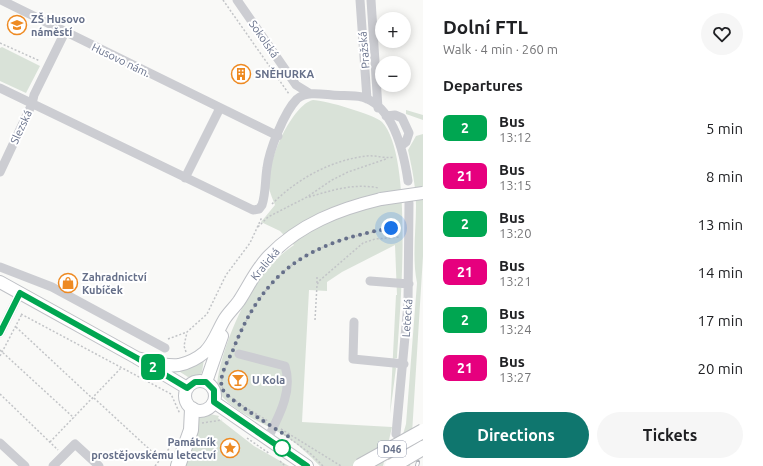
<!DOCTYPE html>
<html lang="en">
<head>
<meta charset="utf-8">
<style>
	body { margin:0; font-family:Ubuntu,sans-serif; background:#f6f6f6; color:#202124; height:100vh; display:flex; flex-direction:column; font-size:15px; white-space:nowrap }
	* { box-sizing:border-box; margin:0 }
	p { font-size:13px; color:#757577 }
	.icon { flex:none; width:22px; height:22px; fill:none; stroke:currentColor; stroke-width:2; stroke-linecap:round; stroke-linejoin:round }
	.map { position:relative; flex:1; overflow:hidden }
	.details { display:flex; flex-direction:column; background:#fff; width:340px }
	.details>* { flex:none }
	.badge { padding:0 8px; border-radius:6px; font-size:14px; line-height:26px }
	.controls { position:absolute; left:375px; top:12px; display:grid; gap:8px }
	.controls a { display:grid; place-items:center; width:36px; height:36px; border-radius:50%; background:#fff; box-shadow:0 2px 10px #0003; font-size:20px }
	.you { position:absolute; width:20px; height:20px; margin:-10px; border:3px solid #fff; border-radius:50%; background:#1a73e8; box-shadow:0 0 0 6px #1a73e833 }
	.map>.badge { position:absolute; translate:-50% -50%; box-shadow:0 0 0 2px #fff }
	h2 { padding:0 20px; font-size:15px; line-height:36px }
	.round { display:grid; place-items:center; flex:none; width:42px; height:42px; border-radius:21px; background:#f6f6f6 }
	.head { display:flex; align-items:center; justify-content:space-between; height:68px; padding:0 20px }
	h1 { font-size:19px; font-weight:600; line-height:30px }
	.action { display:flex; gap:8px; margin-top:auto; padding:8px 20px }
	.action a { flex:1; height:46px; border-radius:24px; background:#0f766e; color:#fff; font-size:16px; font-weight:600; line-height:46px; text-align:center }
	.action a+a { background:#f6f6f6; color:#202124 }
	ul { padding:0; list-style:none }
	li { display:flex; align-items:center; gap:12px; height:48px; padding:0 20px }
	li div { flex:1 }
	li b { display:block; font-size:15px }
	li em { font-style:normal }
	li .badge { min-width:44px; font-weight:700; text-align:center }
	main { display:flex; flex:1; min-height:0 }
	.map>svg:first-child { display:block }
	.green { fill:#d9e2d8 }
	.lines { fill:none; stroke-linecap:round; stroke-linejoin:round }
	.major-casing { stroke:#bec0c5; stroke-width:14 }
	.highway-casing { stroke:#bdbfc3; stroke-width:16 }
	.path { stroke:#c2c4c7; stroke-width:1.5; stroke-dasharray:2 2; stroke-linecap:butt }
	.minor { stroke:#cccdd2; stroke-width:9 }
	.major { stroke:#fff; stroke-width:12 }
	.highway { stroke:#fff; stroke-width:14 }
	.rail-casing { stroke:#abaeb6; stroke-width:4 }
	.rail { stroke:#fff; stroke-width:2.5; stroke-dasharray:8; stroke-linecap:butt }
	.major-bridge-casing { stroke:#bec0c5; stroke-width:14; stroke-linecap:butt }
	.highway-bridge-casing { stroke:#bdbfc3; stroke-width:16; stroke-linecap:butt }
	.major-bridge { stroke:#fff; stroke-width:12 }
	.highway-bridge { stroke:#fff; stroke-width:14 }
	.line-casing { stroke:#fff; stroke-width:9 }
	.line { stroke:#00a651; stroke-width:6 }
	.walk { stroke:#66708a; stroke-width:4; stroke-dasharray:0 7.2 }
	.stop-dot { fill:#fff; stroke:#00a651; stroke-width:2 }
	.labels { text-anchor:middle; stroke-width:4; stroke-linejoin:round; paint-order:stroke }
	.shield { fill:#fff; stroke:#949bad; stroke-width:1 }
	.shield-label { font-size:10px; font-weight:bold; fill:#66708a }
	.poi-label { font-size:11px; font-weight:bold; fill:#66708a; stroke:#fff; text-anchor:start }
	.street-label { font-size:11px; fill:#66708a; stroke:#fff }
</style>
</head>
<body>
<main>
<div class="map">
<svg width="423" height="466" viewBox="0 0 423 466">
	<rect width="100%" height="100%" fill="#f9f9f7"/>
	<path class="green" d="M2,47L40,66L26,93L0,81V48Z
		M313,100C325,100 375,115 382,122C414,156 400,309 397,358L393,359V366L396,368L390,414L396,295H397L395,245L342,272L327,282V291L309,290L302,422L392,427L383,466H320C309,455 298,444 285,436C263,422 230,412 217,389C217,358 245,293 266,270C274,260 284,252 294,245L280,231L261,222L275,205C273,200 270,193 269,188C265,166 291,105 313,100Z
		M406,110L423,115V120L406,114Z
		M423,134V256L410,466H394L406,424L417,283C412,258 416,231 416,206C416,187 412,168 408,150L416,136Z
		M204,359L202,372L198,377H188L177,370Z
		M210,414L219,416L218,418L254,446L289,466H185L198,416Z"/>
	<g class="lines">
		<defs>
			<path id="major" d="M0,282L137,358L187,388
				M137,358C150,361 165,367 179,365C188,363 198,358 205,352C214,343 218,330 224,320C228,313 234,308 239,301C249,286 256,269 269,256C300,224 339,209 381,199
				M185 396a15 15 0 1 1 30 0a15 15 0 1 1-30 0Z
				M206,382L222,336
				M214,402L307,466"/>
			<path id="highway" d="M178,466L191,430L192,409"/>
		</defs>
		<use href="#major" class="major-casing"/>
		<use href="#highway" class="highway-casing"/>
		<path class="path" d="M223,0L289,94
			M0,43L40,61
			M309,197C332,190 355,183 379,188
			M272,204C297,179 331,160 367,156C376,155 385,159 394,157
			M258,227L268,217L307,197L332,180L348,172L386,159
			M317,277V283
			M21,314L171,394L180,414
			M315,320L317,285L319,281L363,243L375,239L400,237
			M16,327L93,399
			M168,339L187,332
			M234,347C268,264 314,241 400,227
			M0,350L74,418
			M186,352L184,346L187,332L207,314L226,275L250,243L262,217
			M0,356L22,314
			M230,356C226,369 218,379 224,392L266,423
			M0,394L58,450
			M94,398L161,460
			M245,407L268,421
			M202,423L222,420
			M281,429L341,466
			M281,432L311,454L323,466
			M247,438L270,454
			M50,442L121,368
			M280,461L285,466
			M155,466L172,445"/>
		<path class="minor" d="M1,0L278,136
			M237,0L296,85L309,93
			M360,0L367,99
			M371,0L378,108
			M0,88L253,210L259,209L262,205C266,193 265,180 267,168C269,151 284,112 297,99C306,91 321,94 332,95C342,96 353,95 362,97C394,106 404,154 408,181
			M386,116L395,115L402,118L409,133L406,142L401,146
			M0,172L32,104L34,95L65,32
			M185,178L220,108
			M0,267L52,287L165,348
			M370,281L409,284
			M354,322L353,359L404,364
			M0,333L20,293
			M239,354L285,366C293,391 279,416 268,438
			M396,434L408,304L409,203
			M0,443L25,466
			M53,466L75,444L99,466"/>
		<use href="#major" class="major"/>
		<use href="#highway" class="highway"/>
		<defs>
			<path id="rail" d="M417,466L418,462"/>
		</defs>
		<use href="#rail" class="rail-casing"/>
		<use href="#rail" class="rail"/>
		<defs>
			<path id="major-bridge" d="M381,199L423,193"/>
			<path id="highway-bridge" d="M360,466L423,431
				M392,466L423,448"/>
		</defs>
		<use href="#major-bridge" class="major-bridge-casing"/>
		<use href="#highway-bridge" class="highway-bridge-casing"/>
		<use href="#major-bridge" class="major-bridge"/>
		<use href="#highway-bridge" class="highway-bridge"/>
	</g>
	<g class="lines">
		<defs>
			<path id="line" d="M0,333L20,293L137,358L187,388L195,382H206L214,390V402L307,466"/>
		</defs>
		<use href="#line" class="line-casing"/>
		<use href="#line" class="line"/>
		<path class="walk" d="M282,448L289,437C277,430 227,399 223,390C217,378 228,361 233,350C264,270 308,243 391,228"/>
	</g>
	<defs>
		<symbol id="school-ring" viewBox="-11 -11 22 22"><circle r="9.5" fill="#fff" stroke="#ee8a22" stroke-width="1.5"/><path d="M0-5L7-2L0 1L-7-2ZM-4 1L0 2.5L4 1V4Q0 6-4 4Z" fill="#ee8a22"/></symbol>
		<symbol id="building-ring" viewBox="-11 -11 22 22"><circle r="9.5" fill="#fff" stroke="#ee8a22" stroke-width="1.5"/><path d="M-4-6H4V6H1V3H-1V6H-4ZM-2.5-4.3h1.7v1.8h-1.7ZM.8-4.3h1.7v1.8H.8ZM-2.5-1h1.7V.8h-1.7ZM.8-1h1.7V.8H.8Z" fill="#ee8a22"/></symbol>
		<symbol id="shop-ring" viewBox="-11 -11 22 22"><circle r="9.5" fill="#fff" stroke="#ee8a22" stroke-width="1.5"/><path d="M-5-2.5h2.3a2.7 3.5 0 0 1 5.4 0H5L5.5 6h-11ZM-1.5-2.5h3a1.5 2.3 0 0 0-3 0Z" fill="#ee8a22"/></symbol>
		<symbol id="bar-ring" viewBox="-11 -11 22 22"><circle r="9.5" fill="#fff" stroke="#ee8a22" stroke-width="1.5"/><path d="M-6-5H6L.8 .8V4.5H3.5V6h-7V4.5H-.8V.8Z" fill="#ee8a22"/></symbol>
		<symbol id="sight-ring" viewBox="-11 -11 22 22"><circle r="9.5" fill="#fff" stroke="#ee8a22" stroke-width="1.5"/><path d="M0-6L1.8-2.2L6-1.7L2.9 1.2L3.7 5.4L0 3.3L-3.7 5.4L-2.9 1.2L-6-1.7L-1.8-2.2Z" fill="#ee8a22"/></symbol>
	</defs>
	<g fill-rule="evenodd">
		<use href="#school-ring" x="6" y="14" width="22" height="22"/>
		<use href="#building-ring" x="230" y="63" width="22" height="22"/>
		<use href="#shop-ring" x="57" y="272" width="22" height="22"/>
		<use href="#bar-ring" x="227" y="369" width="22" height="22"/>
		<use href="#sight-ring" x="219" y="437" width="22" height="22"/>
	</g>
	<circle class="stop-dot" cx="282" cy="448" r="8"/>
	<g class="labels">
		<rect class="shield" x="378" y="441" width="28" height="16" rx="3"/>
		<g class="shield-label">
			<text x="392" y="453">D46</text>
		</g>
		<g class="poi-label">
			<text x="31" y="23">ZŠ Husovo<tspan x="31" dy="13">náměstí</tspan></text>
			<text x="255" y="78">SNĚHURKA</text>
			<text x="82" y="281">Zahradnictví<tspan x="82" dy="13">Kubíček</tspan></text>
			<text x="252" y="384">U Kola</text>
			<text x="216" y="446" text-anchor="end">Památník<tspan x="216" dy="13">prostějovskému letectví</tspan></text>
		</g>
		<g class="street-label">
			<text transform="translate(264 39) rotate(55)" y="4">Sokolská</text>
			<text transform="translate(364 50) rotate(-95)" y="4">Pražská</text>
			<text transform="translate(121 60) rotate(26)" y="4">Husovo nám.</text>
			<text transform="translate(21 127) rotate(-65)" y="4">Slezská</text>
			<text transform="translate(265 264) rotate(-50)" y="4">Kralická</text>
			<text transform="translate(407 318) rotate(-86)" y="4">Letecká</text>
		</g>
	</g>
</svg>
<div class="controls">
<a>+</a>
<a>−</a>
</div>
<div class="you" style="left:391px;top:228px"></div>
<b class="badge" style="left:153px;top:367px;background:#00a651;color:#fff">2</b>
</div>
<section class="details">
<div class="head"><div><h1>Dolní FTL</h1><p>Walk · 4 min · 260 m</p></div><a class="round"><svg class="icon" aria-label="heart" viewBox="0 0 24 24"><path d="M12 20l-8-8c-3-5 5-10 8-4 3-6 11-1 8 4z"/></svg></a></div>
<h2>Departures</h2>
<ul>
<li><span class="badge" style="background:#00a651;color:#fff">2</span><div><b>Bus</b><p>13:12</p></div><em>5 min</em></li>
<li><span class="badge" style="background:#e6007e;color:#fff">21</span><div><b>Bus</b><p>13:15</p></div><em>8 min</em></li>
<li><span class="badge" style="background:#00a651;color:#fff">2</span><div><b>Bus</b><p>13:20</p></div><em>13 min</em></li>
<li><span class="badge" style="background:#e6007e;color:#fff">21</span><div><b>Bus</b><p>13:21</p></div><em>14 min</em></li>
<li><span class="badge" style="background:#00a651;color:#fff">2</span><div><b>Bus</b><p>13:24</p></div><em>17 min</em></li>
<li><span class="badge" style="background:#e6007e;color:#fff">21</span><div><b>Bus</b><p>13:27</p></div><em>20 min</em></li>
</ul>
<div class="action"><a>Directions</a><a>Tickets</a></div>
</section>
</main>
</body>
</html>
